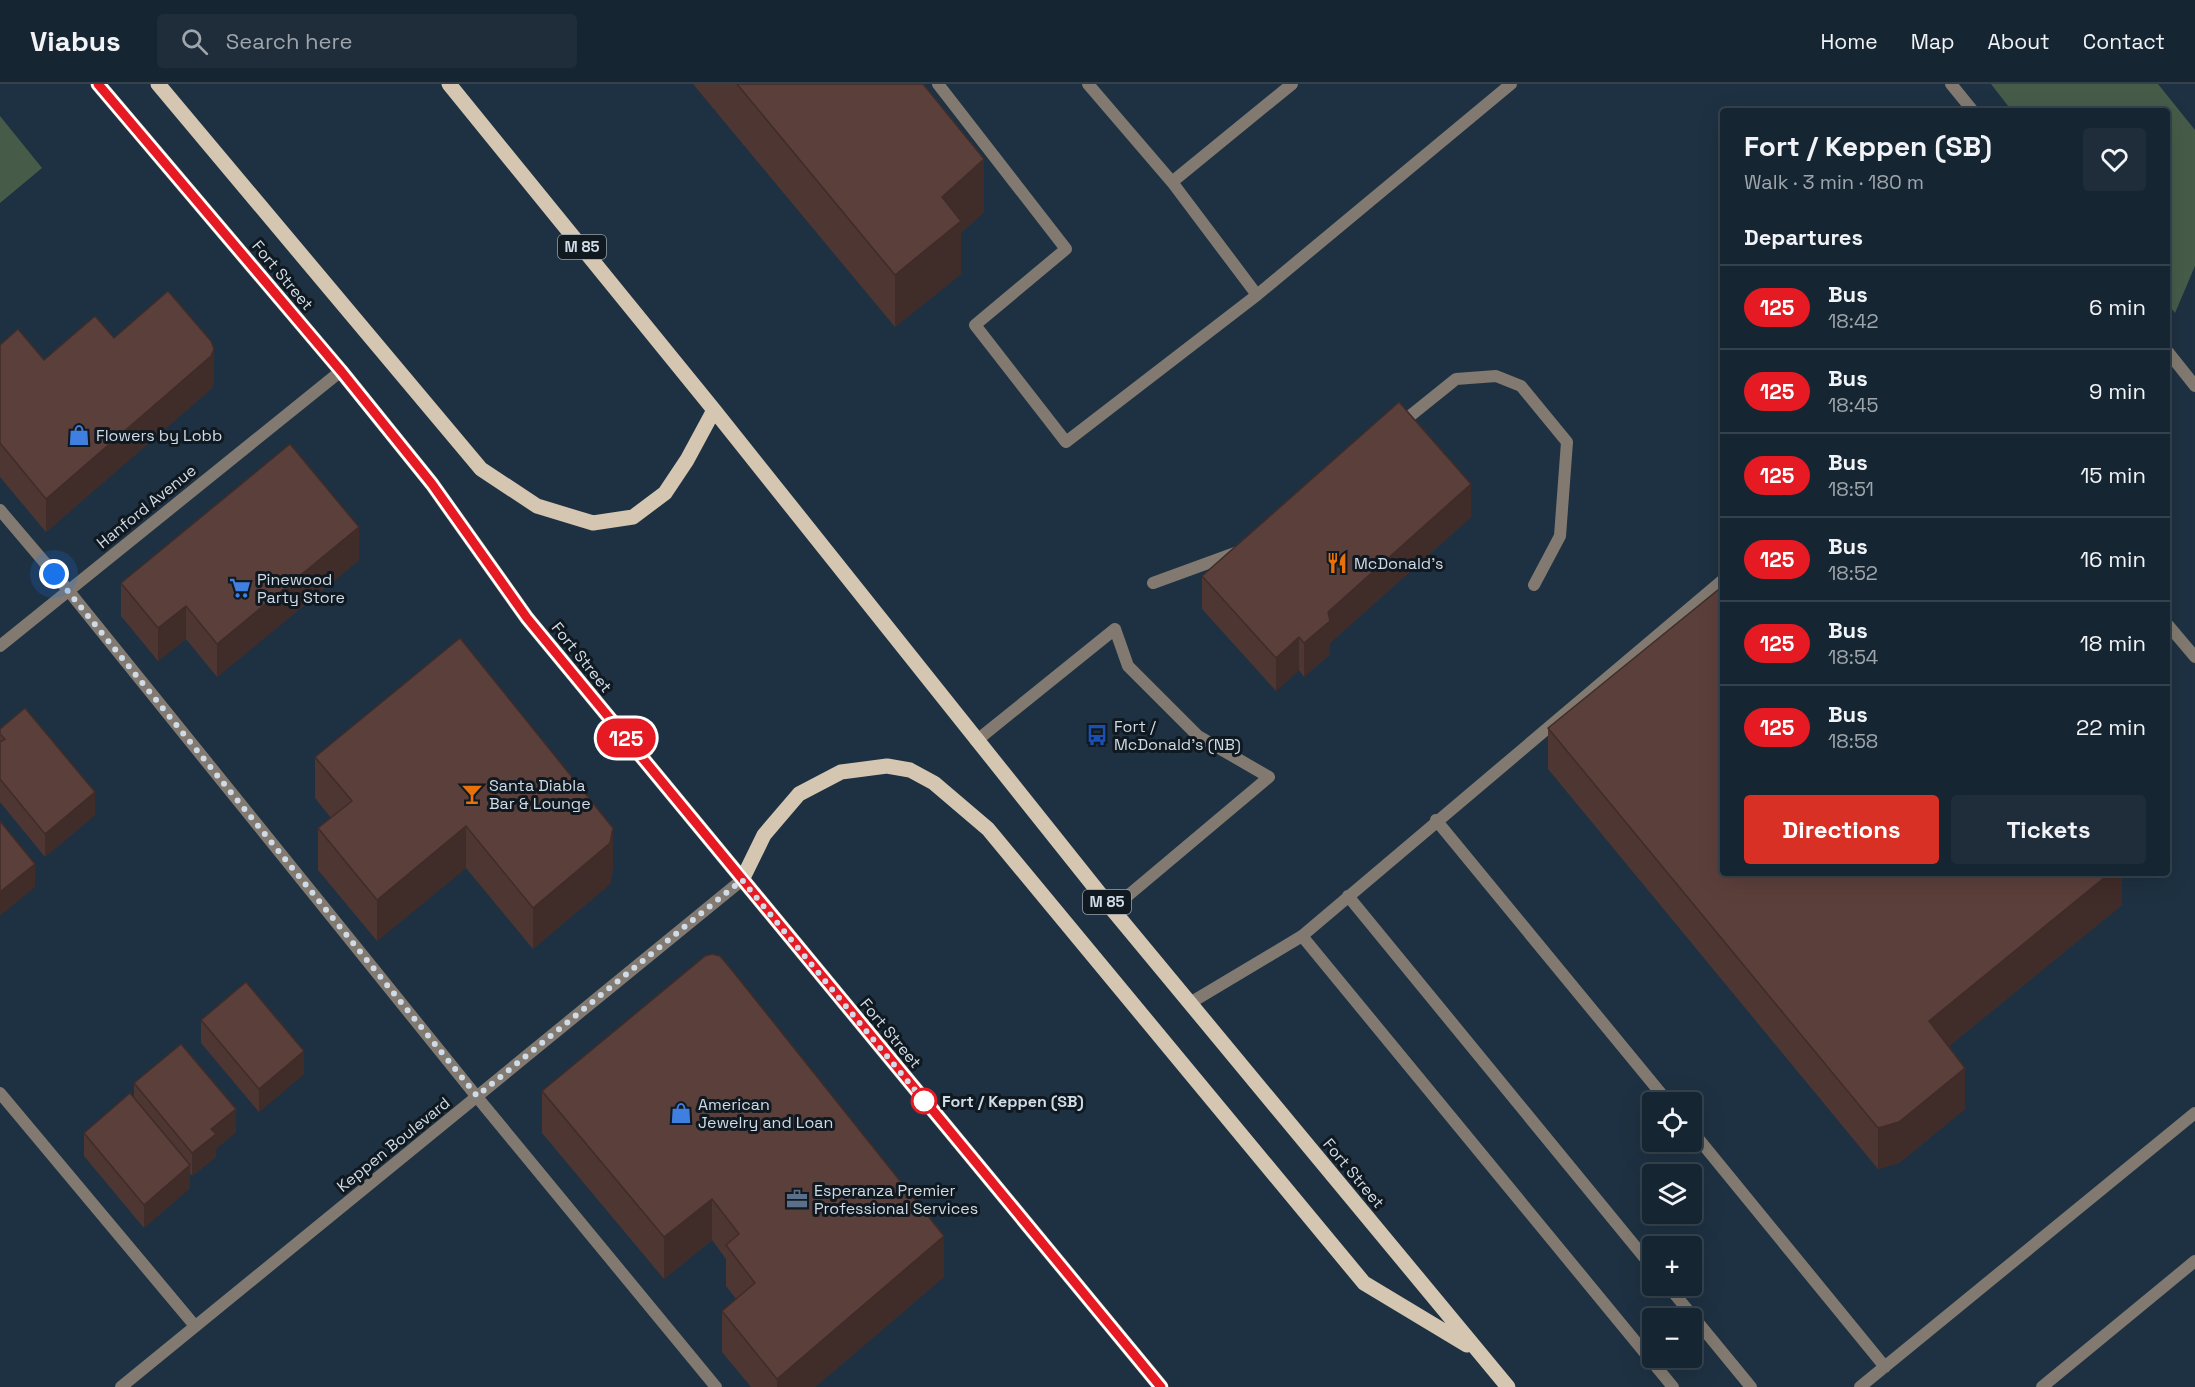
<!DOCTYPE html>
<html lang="en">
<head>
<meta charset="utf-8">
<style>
	body { margin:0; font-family:"Space Grotesk",sans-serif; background:#1f2d3a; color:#f1f3f6; height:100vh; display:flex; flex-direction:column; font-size:22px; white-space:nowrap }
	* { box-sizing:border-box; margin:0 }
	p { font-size:20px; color:#9ea5ac }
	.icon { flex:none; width:33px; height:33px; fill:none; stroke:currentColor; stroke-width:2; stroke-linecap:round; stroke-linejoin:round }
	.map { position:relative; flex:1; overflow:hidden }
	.sheet { position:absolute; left:1720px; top:24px; width:450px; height:768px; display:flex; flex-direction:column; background:#162532; border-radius:6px; box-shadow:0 6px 24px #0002,0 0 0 2px #35424d }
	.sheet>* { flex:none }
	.badge { padding:0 12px; border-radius:20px; font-size:21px; line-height:39px }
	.tools { position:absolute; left:1642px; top:1008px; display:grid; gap:12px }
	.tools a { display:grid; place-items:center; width:60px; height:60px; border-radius:6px; background:#162532; box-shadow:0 6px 24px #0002,0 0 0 2px #35424d; font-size:30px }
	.you { position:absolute; width:30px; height:30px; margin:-15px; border:4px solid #fff; border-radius:50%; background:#1a73e8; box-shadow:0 0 0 9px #1a73e833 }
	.map>.badge { position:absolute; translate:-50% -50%; box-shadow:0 0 0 3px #fff }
	h2 { padding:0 24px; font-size:22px; line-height:54px }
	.round { display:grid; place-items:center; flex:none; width:63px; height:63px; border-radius:6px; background:#1f2d3a }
	.overview { display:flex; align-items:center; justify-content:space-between; height:102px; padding:0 24px }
	h1 { font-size:28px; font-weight:800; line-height:45px }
	.cta { display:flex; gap:12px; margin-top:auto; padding:12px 24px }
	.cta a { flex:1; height:69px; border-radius:6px; background:#d93025; color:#fff; font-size:24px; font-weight:800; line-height:69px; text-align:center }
	.cta a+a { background:#1f2d3a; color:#f1f3f6 }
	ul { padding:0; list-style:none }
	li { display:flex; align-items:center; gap:18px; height:84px; padding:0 24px; border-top:2px solid #35424d }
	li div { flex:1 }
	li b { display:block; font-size:22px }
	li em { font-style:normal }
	li .badge { min-width:66px; font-weight:700; text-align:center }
	header { display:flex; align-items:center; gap:36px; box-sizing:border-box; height:84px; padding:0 30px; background:#162532; border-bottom:2px solid #35424d }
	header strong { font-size:28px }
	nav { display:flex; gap:33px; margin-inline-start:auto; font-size:21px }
	.search { width:420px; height:54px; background:#1f2d3a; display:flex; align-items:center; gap:15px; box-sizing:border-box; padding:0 21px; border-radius:6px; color:#9ea5ac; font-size:22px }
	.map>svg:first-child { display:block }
	.green { fill:#465c49 }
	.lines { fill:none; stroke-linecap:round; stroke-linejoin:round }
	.service { stroke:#827a70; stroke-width:12 }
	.minor { stroke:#827a70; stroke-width:12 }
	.primary { stroke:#d4c6b0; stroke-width:15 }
	.wall { fill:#4e3633 }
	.shaded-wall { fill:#402c29 }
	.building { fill:#5b3f3b; stroke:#402c29; stroke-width:1.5 }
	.line-casing { stroke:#fff; stroke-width:14 }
	.line { stroke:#e51a23; stroke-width:9 }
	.walk { stroke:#cfdbe6; stroke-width:6; stroke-dasharray:0 10.8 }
	.stop-dot { fill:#fff; stroke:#e51a23; stroke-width:3 }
	.labels { text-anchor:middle; stroke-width:6; stroke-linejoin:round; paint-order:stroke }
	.shield { fill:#101820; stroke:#96a0ab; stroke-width:1.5 }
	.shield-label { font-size:15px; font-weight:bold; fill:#cfdbe6 }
	.street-label { font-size:16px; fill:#cfdbe6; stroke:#101820 }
	.poi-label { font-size:16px; fill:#cfdbe6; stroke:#101820; text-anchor:start }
	.stop-label { font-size:16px; font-weight:bold; fill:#cfdbe6; stroke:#101820; text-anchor:start }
</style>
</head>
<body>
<header>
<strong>Viabus</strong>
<div class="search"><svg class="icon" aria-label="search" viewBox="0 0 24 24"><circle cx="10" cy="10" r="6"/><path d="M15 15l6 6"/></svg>Search here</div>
<nav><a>Home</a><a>Map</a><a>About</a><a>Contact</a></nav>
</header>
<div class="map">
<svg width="2195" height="1303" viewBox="0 0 2195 1303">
	<rect width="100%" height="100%" fill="#1e3142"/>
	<path class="green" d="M1991,0H2158L2195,46V182L2175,229L2168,220V27H2012Z
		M0,32L42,84L0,119Z"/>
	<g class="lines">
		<path class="service" d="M938,0L1066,165L975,241L1066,358L1257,211L1172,98
			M1088,0L1172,98L1292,0
			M1257,211L1511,0
			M1400,340L1456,295L1496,292L1521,302L1567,358L1560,452L1534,501
			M0,426L68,506L477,1013L716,1303
			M1153,499L1238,468
			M2168,541L2195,573
			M976,657L1115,545L1128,582L1198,652L1269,693L1112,825
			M1436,736L1668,1018
			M1348,812L1653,1184
			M1302,852L1673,1303
			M1190,919L1302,852L1724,495
			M0,1009L195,1242
			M1692,1047L1885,1283
			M1668,1202L1751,1303
			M1860,1303L2195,1029
			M2042,1303L2195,1177"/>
		<path class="minor" d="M1951,0L1973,27
			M2168,268L2195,302
			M0,562L341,287
			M121,1303L742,796"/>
		<path class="primary" d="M98,0L341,287L432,400L527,534L1161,1303
			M158,0L481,385L537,422L593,439L633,433L665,409L687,376L714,326
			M449,0L714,326L1112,825L1508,1303
			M742,796L764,751L799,710L841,688L887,682L910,686L934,699L988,745L1364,1199L1467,1261"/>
	</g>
	<path class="wall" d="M693,0H923L984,128L961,149V190L895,243Z
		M114,254L214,298L211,305L46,448L0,393V261L44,276Z
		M1471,433L1330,559V570L1304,593L1299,586L1276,607L1202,525V492Z
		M359,476L217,593L186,555L158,577L121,532V499Z
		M1548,644L2122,789V821L1949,962L1965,1025L1899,1079L1878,1085L1548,685Z
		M0,645L95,731L45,773L0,718Z
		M315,673L613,785L610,800L533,865L466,784L377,857L318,786V744L331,734L315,714Z
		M201,936L304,990L259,1028L201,959Z
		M134,999L236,1048L216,1065V1073L192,1092L190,1089V1104L144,1144L84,1072V1049L134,1015Z
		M542,1007L944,1193L815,1303H751L722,1268V1227L736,1215L726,1202V1175L712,1156L664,1195L542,1049Z"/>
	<path class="shaded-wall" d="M984,75V128L961,149V190L895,243V191L942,113Z
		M214,265V298L211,305L46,448V415Z
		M1471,400V433L1330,559V570L1304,593V559L1328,528Z
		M359,443V476L217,593V560Z
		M186,522V555L158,577V544Z
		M1299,553V586L1276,607V574Z
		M95,708V731L45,773V750Z
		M466,742V784L377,857V816Z
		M613,744V785L610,800L533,865V824Z
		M35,780V803L0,832V808Z
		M2110,789H2122V821L1929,978V937Z
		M304,967V990L259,1028V1005Z
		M1965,984V1025L1899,1079L1878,1085V1044Z
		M236,1025V1048L216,1065V1073L192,1092V1069L211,1045Z
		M190,1081V1104L144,1144V1121Z
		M712,1115V1156L664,1195V1153Z
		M944,1152V1193L815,1303H777V1295Z"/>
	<path class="building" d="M737,0H923L984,75L942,113L961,137L895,191Z
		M168,207L211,257L214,265L211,272L46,415L0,359V261L18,245L44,276L95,232L114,254Z
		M1399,318L1471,400L1328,528L1330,537L1304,559L1299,553L1276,574L1202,492Z
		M290,360L359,443L217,560L186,522L158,544L121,499Z
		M1724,501V789H2110L1929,937L1965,984L1899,1038L1878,1044L1548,644Z
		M460,554L613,744L610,759L533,824L466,742L377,816L318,744L352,717L315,673Z
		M25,624L95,708L45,750L0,695V658L5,655L0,650V645Z
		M0,737L35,780L0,808Z
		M712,870L720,872L731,885L944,1152L777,1295L722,1227L755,1199L726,1161L739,1150L712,1115L664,1153L542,1007L705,872Z
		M246,898L304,967L259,1005L201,936Z
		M181,960L236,1025L211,1045L216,1050L192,1069L134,999Z
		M130,1009L190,1081L144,1121L84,1049Z"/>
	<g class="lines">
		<defs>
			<path id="line" d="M98,0L341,287L432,400L527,534L1161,1303"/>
		</defs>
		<use href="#line" class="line-casing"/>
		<use href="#line" class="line"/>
		<path class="walk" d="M54,490L477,1012L742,796L928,1022L924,1017"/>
	</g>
	<defs>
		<symbol id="shop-bare" viewBox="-9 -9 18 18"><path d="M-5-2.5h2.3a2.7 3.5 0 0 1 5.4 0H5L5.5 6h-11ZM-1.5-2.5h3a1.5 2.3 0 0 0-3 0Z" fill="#3f7fe0" stroke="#101820" stroke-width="2.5" paint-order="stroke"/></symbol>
		<symbol id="restaurant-bare" viewBox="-9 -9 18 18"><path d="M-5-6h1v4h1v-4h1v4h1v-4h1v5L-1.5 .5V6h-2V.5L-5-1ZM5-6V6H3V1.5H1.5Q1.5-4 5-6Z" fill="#e8710a" stroke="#101820" stroke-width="2.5" paint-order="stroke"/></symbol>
		<symbol id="supermarket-bare" viewBox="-9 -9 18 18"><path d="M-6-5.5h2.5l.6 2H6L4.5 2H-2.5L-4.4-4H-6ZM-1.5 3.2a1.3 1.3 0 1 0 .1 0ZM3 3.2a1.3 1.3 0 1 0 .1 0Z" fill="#3f7fe0" stroke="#101820" stroke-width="2.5" paint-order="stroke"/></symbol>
		<symbol id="bus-bare" viewBox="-9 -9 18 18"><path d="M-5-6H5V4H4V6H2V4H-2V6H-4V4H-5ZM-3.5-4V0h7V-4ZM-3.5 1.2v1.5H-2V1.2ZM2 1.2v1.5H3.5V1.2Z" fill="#1a4fb4" stroke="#101820" stroke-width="2.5" paint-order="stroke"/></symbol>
		<symbol id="bar-bare" viewBox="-9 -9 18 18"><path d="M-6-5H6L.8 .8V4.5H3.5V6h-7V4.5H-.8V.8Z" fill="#e8710a" stroke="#101820" stroke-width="2.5" paint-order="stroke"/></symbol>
		<symbol id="office-bare" viewBox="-9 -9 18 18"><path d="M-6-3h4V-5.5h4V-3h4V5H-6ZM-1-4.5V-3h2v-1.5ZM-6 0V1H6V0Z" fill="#5c6f8a" stroke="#101820" stroke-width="2.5" paint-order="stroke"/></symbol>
	</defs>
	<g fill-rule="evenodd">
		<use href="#shop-bare" x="64" y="336" width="30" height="30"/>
		<use href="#restaurant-bare" x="1322" y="464" width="30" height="30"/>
		<use href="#supermarket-bare" x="225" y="489" width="30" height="30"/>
		<use href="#bus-bare" x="1082" y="636" width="30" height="30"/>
		<use href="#bar-bare" x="457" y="695" width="30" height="30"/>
		<use href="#shop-bare" x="666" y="1014" width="30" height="30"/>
		<use href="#office-bare" x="782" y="1100" width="30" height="30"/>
	</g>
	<circle class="stop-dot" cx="924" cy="1017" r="12"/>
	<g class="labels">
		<g class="shield">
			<rect x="558" y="151" width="48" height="24" rx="4.5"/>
			<rect x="1083" y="806" width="48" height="24" rx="4.5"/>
		</g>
		<g class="shield-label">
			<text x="582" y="168">M 85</text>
			<text x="1107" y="823">M 85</text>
		</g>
		<g class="street-label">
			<text transform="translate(283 191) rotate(50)" y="6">Fort Street</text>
			<text transform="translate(146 422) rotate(-39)" y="6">Hanford Avenue</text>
			<text transform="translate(582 573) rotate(51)" y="6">Fort Street</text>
			<text transform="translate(891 949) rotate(50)" y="6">Fort Street</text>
			<text transform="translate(393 1060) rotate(-39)" y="6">Keppen Boulevard</text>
			<text transform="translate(1354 1089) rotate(50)" y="6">Fort Street</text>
		</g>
		<g class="poi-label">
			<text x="96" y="357">Flowers by Lobb</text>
			<text x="1354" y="485">McDonald's</text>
			<text x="257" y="501">Pinewood<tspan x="257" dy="18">Party Store</tspan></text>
			<text x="1114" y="648">Fort /<tspan x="1114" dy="18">McDonald's (NB)</tspan></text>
			<text x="489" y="707">Santa Diabla<tspan x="489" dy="18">Bar &amp; Lounge</tspan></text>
			<text x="698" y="1026">American<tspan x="698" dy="18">Jewelry and Loan</tspan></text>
			<text x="814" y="1112">Esperanza Premier<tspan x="814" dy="18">Professional Services</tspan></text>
		</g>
		<g class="stop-label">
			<text x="942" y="1023">Fort / Keppen (SB)</text>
		</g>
	</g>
</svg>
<div class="tools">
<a><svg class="icon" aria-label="locate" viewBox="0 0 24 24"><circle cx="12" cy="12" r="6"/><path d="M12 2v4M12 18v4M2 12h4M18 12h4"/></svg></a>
<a><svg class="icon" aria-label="layers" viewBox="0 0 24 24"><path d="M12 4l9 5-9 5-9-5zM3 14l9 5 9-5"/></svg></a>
<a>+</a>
<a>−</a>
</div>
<div class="you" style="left:54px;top:490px"></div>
<b class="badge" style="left:626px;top:654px;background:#e51a23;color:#fff">125</b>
<section class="sheet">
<div class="overview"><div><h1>Fort / Keppen (SB)</h1><p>Walk · 3 min · 180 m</p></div><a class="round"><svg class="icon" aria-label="heart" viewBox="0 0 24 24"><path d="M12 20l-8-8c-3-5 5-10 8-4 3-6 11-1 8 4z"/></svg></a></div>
<h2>Departures</h2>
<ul>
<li><span class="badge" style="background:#e51a23;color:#fff">125</span><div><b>Bus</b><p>18:42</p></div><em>6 min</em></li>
<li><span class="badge" style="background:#e51a23;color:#fff">125</span><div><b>Bus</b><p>18:45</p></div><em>9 min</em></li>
<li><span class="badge" style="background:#e51a23;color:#fff">125</span><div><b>Bus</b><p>18:51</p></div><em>15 min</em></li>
<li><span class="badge" style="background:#e51a23;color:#fff">125</span><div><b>Bus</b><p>18:52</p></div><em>16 min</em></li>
<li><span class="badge" style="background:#e51a23;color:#fff">125</span><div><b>Bus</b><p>18:54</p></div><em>18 min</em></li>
<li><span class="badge" style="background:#e51a23;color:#fff">125</span><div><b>Bus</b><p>18:58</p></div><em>22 min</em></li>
</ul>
<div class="cta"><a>Directions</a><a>Tickets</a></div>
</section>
</div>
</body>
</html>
